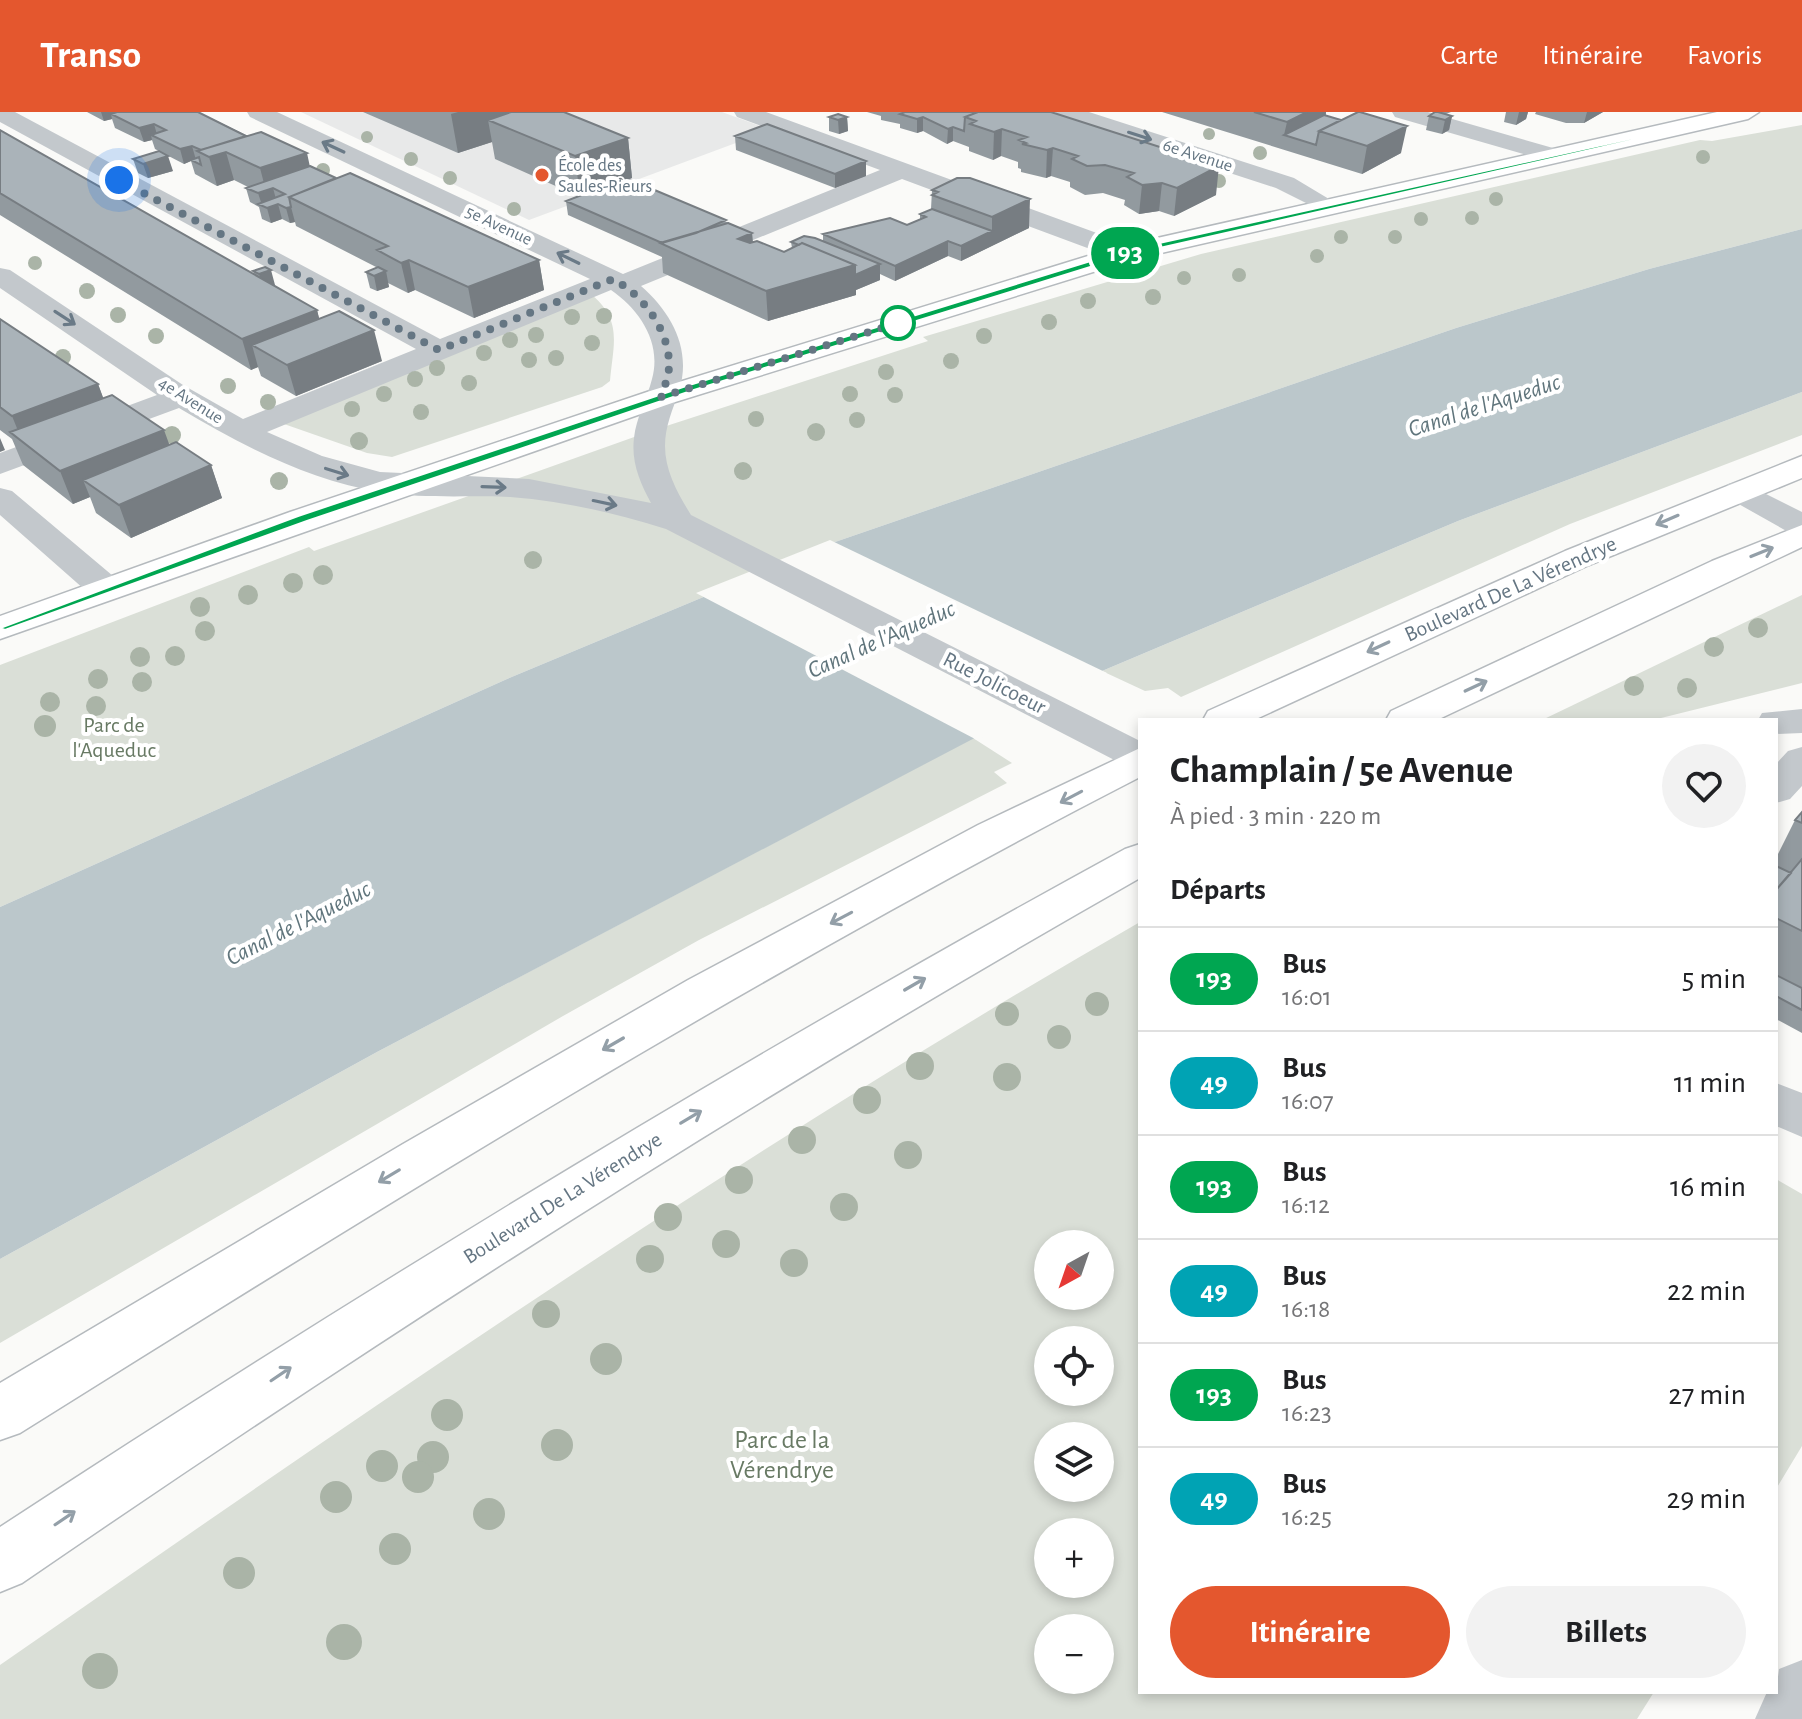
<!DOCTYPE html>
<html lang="fr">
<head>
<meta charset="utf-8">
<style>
	body { margin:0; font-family:"Alegreya Sans",sans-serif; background:#f2f2f2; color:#202124; height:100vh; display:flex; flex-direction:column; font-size:30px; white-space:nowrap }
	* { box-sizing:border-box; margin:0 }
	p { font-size:26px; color:#757577 }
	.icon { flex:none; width:44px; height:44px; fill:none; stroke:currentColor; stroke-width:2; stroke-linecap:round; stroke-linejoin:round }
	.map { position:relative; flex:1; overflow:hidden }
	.drawer { position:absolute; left:1138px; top:606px; width:640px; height:976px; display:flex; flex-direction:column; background:#fff; border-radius:0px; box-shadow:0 4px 12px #0003 }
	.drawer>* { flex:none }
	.badge { padding:0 16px; border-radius:26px; font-size:28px; line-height:52px }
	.needle { width:52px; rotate:220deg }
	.fabs { position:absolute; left:1034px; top:1118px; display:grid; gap:16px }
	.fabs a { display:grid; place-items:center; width:80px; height:80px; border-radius:50%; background:#fff; box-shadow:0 4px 12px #0003; font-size:40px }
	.you { position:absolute; width:40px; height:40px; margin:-20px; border:6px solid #fff; border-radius:50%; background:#1a73e8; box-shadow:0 0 0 12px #1a73e833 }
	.map>.badge { position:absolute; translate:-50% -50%; box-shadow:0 0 0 4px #fff }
	h2 { padding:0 32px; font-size:30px; line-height:72px }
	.round { display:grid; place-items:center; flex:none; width:84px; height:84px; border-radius:42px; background:#f2f2f2 }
	.overview { display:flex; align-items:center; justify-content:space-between; height:136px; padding:0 32px }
	h1 { font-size:38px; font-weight:700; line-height:60px }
	.primary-button { display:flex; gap:16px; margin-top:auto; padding:16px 32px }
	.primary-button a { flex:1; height:92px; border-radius:48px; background:#e4572e; color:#fff; font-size:32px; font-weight:700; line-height:92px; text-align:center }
	.primary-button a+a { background:#f2f2f2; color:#202124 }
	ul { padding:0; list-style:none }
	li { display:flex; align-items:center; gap:24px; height:104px; padding:0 32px; border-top:2px solid #e0e0e0 }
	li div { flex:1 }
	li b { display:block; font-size:30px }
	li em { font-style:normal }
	li .badge { min-width:88px; font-weight:700; text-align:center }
	header { display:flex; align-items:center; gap:48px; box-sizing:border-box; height:112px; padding:0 40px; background:#e4572e; color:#fff }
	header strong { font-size:38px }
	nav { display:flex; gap:44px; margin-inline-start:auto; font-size:28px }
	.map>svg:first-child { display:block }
	.built { fill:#e8e9e9 }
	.green { fill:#dadfd7; fill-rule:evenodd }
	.water { fill:#bbc7cb }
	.pier { fill:#fafaf8 }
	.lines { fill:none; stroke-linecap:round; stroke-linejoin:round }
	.major-casing { stroke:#b5babe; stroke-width:3 }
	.minor { fill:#c3c8cc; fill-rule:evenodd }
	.major { fill:#fff; fill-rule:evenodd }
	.tree { fill:#aab4a7 }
	.wall { fill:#929a9f }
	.shaded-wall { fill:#777d82 }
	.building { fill:#aab3b9; stroke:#777d82; stroke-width:2 }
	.oneway { stroke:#6a7a87 }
	.oneway2 { stroke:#939fa8 }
	.line { fill:#00a651; stroke:#fff; stroke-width:2 }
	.walk { stroke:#657683; stroke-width:8; stroke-dasharray:0 14.4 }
	.poi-dot { fill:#e4572e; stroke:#fff; stroke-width:3 }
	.stop-dot { fill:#fff; stroke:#00a651; stroke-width:4 }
	.labels { text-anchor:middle; stroke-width:8; stroke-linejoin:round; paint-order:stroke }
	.far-street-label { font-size:18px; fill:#657683; stroke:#fff }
	.far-poi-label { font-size:18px; fill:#657683; stroke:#fff; text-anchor:start }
	.street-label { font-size:22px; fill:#657683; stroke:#fff }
	.park-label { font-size:22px; fill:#687a64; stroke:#fff }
	.water-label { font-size:24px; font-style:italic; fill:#60757c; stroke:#fff }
	.near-park-label { font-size:26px; fill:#687a64; stroke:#fff }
</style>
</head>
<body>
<header>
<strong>Transo</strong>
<nav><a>Carte</a><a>Itinéraire</a><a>Favoris</a></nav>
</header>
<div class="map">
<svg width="1802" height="1607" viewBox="0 0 1802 1607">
	<rect width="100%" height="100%" fill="#fafaf8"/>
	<path class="built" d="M301,0H722L771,18L529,108Z"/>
	<path class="green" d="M1802,13V117L1649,157L1456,216L835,430L507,567L0,795V553L309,435L314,439L651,319L928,229L923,225L1201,142L1700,28L1712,29Z
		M592,183C623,209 613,233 610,269L602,275L392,345L367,341L284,312Z
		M1802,280V323L1570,412L1181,585L1168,576L1145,579L1102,559L1458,409Z
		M1802,483V571L1653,608H1542Z
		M973,626L1012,651L994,660L1007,671L699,828L563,904L0,1231V1147L377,940Z
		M1140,810V1580H1654L1637,1607H0V1553C373,1294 746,1036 1140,810ZM1048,1132H1100V1184H1048ZM1048,1228H1100V1280H1048ZM1048,1324H1100V1376H1048ZM1048,1420H1100V1472H1048ZM1048,1516H1100V1568H1048Z
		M1776,1067L1802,1082V1334L1776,1377Z"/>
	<path class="water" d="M1802,117V280L1458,409L1102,559L377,940L0,1147V795L507,567L835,430L1456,216L1649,157Z"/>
	<path class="pier" d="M830,428L1107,561L977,628L696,481Z"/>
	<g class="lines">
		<defs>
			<path id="major" d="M1717,0H1759L1748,7L1135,147L672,291L0,527V504L290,400L650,279L1117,135Z
				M1802,344V366L1589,453L1254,608H1203L1208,599L1565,439Z
				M1802,413V435L1437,608H1386L1391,599L1712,449Z
				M1140,636V665C755,863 387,1091 20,1321L0,1328V1271L403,1032L688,868L978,713Z
				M1140,732V766C756,984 386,1221 22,1471L0,1480V1415C367,1175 740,947 1125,737Z"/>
		</defs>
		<use href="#major" class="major-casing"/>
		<path class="minor" d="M0,0H15L440,227L590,167L250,5L247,0H277L623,162L880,58L737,5L734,0H766L1135,135L1139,141L1135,147H1117L902,67L641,174C672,201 692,238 679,279C673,297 665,314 665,334C665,359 678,382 691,403L1140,629V658L1126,654L666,417C615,401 564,389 510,385C467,383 424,387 381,380C309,369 241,333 179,296L0,362V341L157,283L0,176V156L10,158L183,273L243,307L416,237L0,10ZM611,178C640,198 662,231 652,267C647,287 636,306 634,326C631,350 640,371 651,391L529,367L380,360L322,344L267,320Z
			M1055,0H1089L1294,66L1339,93L1326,101L1276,76L1058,5Z
			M1392,0H1428L1560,38L1564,43L1552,50L1544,48L1395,5Z
			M1740,369L1802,400V424L1790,421L1728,386L1724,379L1728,372Z
			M0,376L12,379L119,469L124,477L119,485L106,488L93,485L0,403Z
			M1802,597V621L1776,622V608H1758L1762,601Z
			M1802,635V674L1790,687L1776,691V652L1788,639Z
			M1776,971L1802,981V1025L1776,1014Z
			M1802,1548V1607H1755L1767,1580H1776L1779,1557Z"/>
		<use href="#major" class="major"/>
	</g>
	<g class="tree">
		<circle cx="1209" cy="22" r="6"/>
		<circle cx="367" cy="25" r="6"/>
		<circle cx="1260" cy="41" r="7"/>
		<circle cx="1703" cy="45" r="7"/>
		<circle cx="411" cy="47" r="7"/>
		<circle cx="323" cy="58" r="7"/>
		<circle cx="450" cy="66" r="7"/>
		<circle cx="1219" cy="69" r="7"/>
		<circle cx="1496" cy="87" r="7"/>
		<circle cx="514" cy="97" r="7"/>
		<circle cx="1472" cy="106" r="7"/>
		<circle cx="1421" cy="107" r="7"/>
		<circle cx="1341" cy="125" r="7"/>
		<circle cx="1395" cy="125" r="7"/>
		<circle cx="1317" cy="144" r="7"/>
		<circle cx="35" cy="151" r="7"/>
		<circle cx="1239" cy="163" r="7"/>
		<circle cx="1184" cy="166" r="7"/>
		<circle cx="87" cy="179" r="8"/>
		<circle cx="1153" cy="185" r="8"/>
		<circle cx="1088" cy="189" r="8"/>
		<circle cx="118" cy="203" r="8"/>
		<circle cx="604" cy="204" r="8"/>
		<circle cx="572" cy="205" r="8"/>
		<circle cx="1049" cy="210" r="8"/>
		<circle cx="536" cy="223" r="8"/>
		<circle cx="156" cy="224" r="8"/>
		<circle cx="984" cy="224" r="8"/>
		<circle cx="510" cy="228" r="8"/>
		<circle cx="592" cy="231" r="8"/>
		<circle cx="484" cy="241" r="8"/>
		<circle cx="63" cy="245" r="8"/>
		<circle cx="556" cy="246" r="8"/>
		<circle cx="529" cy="248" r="8"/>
		<circle cx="951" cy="249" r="8"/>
		<circle cx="437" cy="256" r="8"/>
		<circle cx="886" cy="260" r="8"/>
		<circle cx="415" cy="267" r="8"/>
		<circle cx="469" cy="271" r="8"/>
		<circle cx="228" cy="274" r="8"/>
		<circle cx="384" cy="282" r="8"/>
		<circle cx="850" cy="282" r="8"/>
		<circle cx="895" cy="283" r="8"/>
		<circle cx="268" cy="290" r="8"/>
		<circle cx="352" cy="297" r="8"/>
		<circle cx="421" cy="300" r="8"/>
		<circle cx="756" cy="307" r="8"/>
		<circle cx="857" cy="308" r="8"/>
		<circle cx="816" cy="320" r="9"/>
		<circle cx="172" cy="323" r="9"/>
		<circle cx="359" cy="329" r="9"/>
		<circle cx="743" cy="359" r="9"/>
		<circle cx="279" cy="369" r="9"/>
		<circle cx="533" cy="448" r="9"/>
		<circle cx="323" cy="463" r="10"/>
		<circle cx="293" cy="471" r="10"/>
		<circle cx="248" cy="483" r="10"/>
		<circle cx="200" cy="495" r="10"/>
		<circle cx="1758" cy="516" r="10"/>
		<circle cx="205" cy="519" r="10"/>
		<circle cx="1714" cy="535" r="10"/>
		<circle cx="175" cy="544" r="10"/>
		<circle cx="140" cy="545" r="10"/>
		<circle cx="98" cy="567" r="10"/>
		<circle cx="142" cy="570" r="10"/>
		<circle cx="1634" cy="574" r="10"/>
		<circle cx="1687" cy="576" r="10"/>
		<circle cx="50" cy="590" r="10"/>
		<circle cx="96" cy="594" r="10"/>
		<circle cx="45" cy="614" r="11"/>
		<circle cx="1097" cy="892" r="12"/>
		<circle cx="1007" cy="902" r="12"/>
		<circle cx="1059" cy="925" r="12"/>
		<circle cx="920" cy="954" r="14"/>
		<circle cx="1007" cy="965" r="14"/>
		<circle cx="867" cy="988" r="14"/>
		<circle cx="802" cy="1028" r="14"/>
		<circle cx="908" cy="1043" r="14"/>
		<circle cx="739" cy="1068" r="14"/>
		<circle cx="844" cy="1095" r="14"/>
		<circle cx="668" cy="1105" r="14"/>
		<circle cx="726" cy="1132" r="14"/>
		<circle cx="650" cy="1147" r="14"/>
		<circle cx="794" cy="1151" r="14"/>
		<circle cx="546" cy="1202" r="14"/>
		<circle cx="606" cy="1247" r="16"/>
		<circle cx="447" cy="1303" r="16"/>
		<circle cx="557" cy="1333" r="16"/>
		<circle cx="433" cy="1345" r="16"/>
		<circle cx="382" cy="1354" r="16"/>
		<circle cx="418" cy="1365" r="16"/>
		<circle cx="336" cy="1385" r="16"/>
		<circle cx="489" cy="1402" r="16"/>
		<circle cx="395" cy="1437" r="16"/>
		<circle cx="239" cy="1461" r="16"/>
		<circle cx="344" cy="1530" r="18"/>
		<circle cx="100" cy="1559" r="18"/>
	</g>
	<path class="wall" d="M87,0H198L336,66L539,148L544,178L474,206L415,178L408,181L388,171L389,175L377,179L370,176L366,160L378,156L296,114L295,110L290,111L282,107L271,111L262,107L259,95L250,90L246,76L248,75L234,68L217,74L195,62L191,49L184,52L155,37L152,28L144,30L115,16L112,7L104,9Z
		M363,0H564L628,26L632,66L628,67L752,121L753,130L784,140L792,136L791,130L823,129V122L907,113L920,107V102L931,97L932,78L1029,116L961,149L948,144L895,169L880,162V168L856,178V183L768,209L663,161L662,145L568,103L566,89L578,84L495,47L492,30L458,41Z
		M867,0H1051L1216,83L1174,104L1159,99L1139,102L1124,93L1125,88L1103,81L1085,83L1070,75V70L1051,64L1046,66L1021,60V57L1018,56V50L1001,44L993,48L969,39V35L953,29L947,32L923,19L917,21L900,16V12L881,8V4Z
		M1162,0H1326V4L1401,41L1362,62Z
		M1434,0H1451L1446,2L1452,4L1449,18L1442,22L1426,18L1429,4L1435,0Z
		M1506,0H1528L1526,7L1516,13L1504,10Z
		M1536,0H1603L1584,11H1566L1535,2Z
		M829,5H847L848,19L839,22L829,19Z
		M0,18L254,162L253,159L265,155L274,174L317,198L319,207L382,249L296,284L261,264L258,255L251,258L0,103Z
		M735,24L866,64L835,76L736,38Z
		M133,47L173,59L148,66L138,61Z
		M0,207L98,272L103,286L169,332L211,353L222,386L131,426L96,401L90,385L73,392L23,353L12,327L0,318Z
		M1802,700V921L1776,907V746L1795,708Z"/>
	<path class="shaded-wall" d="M101,0H117L111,2L112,7L104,9Z
		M458,0H534L488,8L492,30L458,41L451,2Z
		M1307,0H1326L1324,12L1284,23L1287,10Z
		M1519,0H1528L1526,7L1516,13Z
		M1587,0H1603L1584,11Z
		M1452,4L1449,18L1442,22L1445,8Z
		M847,5L848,19L839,22L838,8Z
		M923,5V19L917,21V7Z
		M154,12L158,26L151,23L152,28L144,30L139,16Z
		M1407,14L1401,41L1362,62L1367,34Z
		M953,15V29L947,32L948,17Z
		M1002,17L1001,44L993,48L994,20Z
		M628,26L632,66L580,85L575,44Z
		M192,34L196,48H191V49L184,52L180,37Z
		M1053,36L1051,64L1046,66L1047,38Z
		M226,40L234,68L217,74L209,45Z
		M307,41L313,69L273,76L277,91L262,93L258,81L266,79L260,56Z
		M168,44L173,59L148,66L143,52Z
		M866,49V64L835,76V62Z
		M1219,54L1216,83L1174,104L1177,76Z
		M1162,71L1159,99L1139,102L1142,73Z
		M1030,87L1029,116L961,149V134L992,119V105Z
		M278,92L282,107L271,111L267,96Z
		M291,95L295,110L290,111L286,96Z
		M752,121L754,151L738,127Z
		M948,129V144L895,169V154Z
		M409,148L415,178L408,181L401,151Z
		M539,148L544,178L474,206L468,175Z
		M880,152V168L856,178V183L768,209L766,179L855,153Z
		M271,158L275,173L263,178L259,162Z
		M386,159L389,175L377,179L374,164Z
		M317,198L325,229L252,233L258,255L251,258L242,227Z
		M374,218L382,249L296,284L287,253Z
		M98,272L110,304L23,331L12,304Z
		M164,318L176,351L83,368L90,385L73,392L60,359Z
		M0,326L5,338L0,340Z
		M211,353L222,386L131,426L119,393Z"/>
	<path class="building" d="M117,0H198L246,24L201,38L192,34L180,37L151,23L166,18L154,12L139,16L111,2Z
		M511,0H564L628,26L575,44L488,8Z
		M905,0H978L965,5L964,19L953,15L948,17L923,5L917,7L900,2Z
		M978,0H1051L1219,54L1177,76L1162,71L1142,73L1127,65L1134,61L1105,53L1087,54L1072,47L1078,44L1053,36L1047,38L1022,32L1026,31L1019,28L1027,25L1002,17L994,20L970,12L976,9L965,5Z
		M1254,0H1307L1287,10Z
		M1358,0H1360L1407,14L1367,34L1319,19Z
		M1435,0H1438L1452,4L1445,8L1429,4Z
		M838,2L847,5L838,8L829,5Z
		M1324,3L1341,8L1319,19L1316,33L1284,23Z
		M767,12L866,49L835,62L735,24Z
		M0,18L317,198L242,227L0,81Z
		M261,20L307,41L260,56L226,40L209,45L197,39Z
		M159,39L168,44L143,52L133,47Z
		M199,45L201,53L191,48Z
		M310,54L336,66L289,85L291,95L286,96L278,92L267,96L258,92L285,82L273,76L258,81L246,76Z
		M350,61L539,148L468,175L409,148L401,151L377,138L388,134L289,85Z
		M626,66L726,108L696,121L662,131L566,89Z
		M957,66H970L1030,87L992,105L932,83L938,80L932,78Z
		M932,97L992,119L961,134L948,129L895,154L823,122L890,106L907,113L926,105L920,102Z
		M728,111L752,121L738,127L750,131L757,129L784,140L802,131L855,153L766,179L660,131Z
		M804,124L815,126L880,152L855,163V153L802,131L799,133L791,130Z
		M265,155L271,158L259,162L253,159Z
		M378,155L386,159L374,164L366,160Z
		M339,199L374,218L287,253L252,233Z
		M0,207L98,272L12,304L0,295Z
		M112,283L164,318L60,359L10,320Z
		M176,330L211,353L119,393L83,368Z
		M1802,700V711L1795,708Z
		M1802,747V819L1776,806V778Z
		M1776,754L1791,761L1776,778Z
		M1776,863L1802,876V898L1776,884Z"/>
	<defs><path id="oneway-shaft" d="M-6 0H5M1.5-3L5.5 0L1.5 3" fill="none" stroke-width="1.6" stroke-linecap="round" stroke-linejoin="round" transform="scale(2)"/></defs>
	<g class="oneway">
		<use href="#oneway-shaft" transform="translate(1140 24) rotate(18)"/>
		<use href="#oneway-shaft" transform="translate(333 35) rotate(-155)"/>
		<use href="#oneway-shaft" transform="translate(568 146) rotate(-154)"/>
		<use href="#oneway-shaft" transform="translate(65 206) rotate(33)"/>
		<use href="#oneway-shaft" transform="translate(337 360) rotate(17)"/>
		<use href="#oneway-shaft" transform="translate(494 375) rotate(2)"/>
		<use href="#oneway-shaft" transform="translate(605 391) rotate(12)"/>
	</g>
	<g class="oneway2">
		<use href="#oneway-shaft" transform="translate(1667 408) rotate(157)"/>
		<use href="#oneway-shaft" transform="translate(1762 440) rotate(-22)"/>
		<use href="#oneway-shaft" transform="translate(1378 535) rotate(155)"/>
		<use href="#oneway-shaft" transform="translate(1476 574) rotate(-25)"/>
		<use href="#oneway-shaft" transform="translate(1071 685) rotate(152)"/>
		<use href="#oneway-shaft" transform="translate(841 806) rotate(152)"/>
		<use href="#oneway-shaft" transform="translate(915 872) rotate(-30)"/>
		<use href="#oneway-shaft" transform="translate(613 932) rotate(150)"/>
		<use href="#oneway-shaft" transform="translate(691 1005) rotate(-31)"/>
		<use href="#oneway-shaft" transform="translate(389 1064) rotate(149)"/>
		<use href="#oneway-shaft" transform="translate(281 1262) rotate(-34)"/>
		<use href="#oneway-shaft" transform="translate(65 1406) rotate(-34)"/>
	</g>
	<path class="line" d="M1748,2L1129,143L694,278L307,409L5,518L0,516L298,404L686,274L1123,139L1751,0Z"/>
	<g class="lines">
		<path class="walk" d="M119,68L439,238L613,167C643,183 670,219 669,254C669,264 664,276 661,285L898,211"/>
	</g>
	<circle class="poi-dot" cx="542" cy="63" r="8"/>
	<circle class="stop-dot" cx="898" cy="211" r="16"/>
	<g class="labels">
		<g class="far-street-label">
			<text transform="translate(1198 43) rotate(18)" y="6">6e Avenue</text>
			<text transform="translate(499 113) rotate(25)" y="6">5e Avenue</text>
			<text transform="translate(191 288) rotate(32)" y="6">4e Avenue</text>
		</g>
		<g class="far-poi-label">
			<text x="558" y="59">École des<tspan x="558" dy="21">Saules-Rieurs</tspan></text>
		</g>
		<g class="street-label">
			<text transform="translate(1510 476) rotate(-24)" y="8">Boulevard De La Vérendrye</text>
			<text transform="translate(995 570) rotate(27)" y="8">Rue Jolicoeur</text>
			<text transform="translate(562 1085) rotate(-32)" y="8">Boulevard De La Vérendrye</text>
		</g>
		<g class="park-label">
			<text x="114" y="620">Parc de<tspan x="114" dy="25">l'Aqueduc</tspan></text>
		</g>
		<g class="water-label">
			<text transform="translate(1484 293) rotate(-18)" y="8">Canal de l'Aqueduc</text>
			<text transform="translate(881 527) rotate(-24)" y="8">Canal de l'Aqueduc</text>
			<text transform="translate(298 811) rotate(-27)" y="8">Canal de l'Aqueduc</text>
		</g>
		<g class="near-park-label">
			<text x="782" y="1336">Parc de la<tspan x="782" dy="30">Vérendrye</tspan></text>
		</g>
	</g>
</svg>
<div class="fabs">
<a><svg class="needle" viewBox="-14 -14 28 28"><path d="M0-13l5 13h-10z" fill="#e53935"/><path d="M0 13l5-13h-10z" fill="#757577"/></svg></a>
<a><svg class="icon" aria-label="locate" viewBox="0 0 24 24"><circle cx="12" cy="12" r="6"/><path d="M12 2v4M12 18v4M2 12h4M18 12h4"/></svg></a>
<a><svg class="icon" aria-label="layers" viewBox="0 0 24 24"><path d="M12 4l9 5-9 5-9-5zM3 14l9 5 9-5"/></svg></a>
<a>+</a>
<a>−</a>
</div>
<div class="you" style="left:119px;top:68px"></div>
<b class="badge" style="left:1125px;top:141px;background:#00a651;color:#fff">193</b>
<section class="drawer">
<div class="overview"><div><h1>Champlain / 5e Avenue</h1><p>À pied · 3 min · 220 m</p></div><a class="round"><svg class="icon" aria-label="heart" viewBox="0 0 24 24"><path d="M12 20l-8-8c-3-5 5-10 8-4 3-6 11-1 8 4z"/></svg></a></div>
<h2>Départs</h2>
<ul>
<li><span class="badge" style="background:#00a651;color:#fff">193</span><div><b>Bus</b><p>16:01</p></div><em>5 min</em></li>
<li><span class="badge" style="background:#00a3b4;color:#fff">49</span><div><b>Bus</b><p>16:07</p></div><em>11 min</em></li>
<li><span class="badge" style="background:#00a651;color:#fff">193</span><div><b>Bus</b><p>16:12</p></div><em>16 min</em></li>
<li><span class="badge" style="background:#00a3b4;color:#fff">49</span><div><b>Bus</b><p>16:18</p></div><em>22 min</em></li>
<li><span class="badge" style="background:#00a651;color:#fff">193</span><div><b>Bus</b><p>16:23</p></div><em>27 min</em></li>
<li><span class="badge" style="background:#00a3b4;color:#fff">49</span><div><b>Bus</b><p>16:25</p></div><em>29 min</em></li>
</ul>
<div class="primary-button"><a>Itinéraire</a><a>Billets</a></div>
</section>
</div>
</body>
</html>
